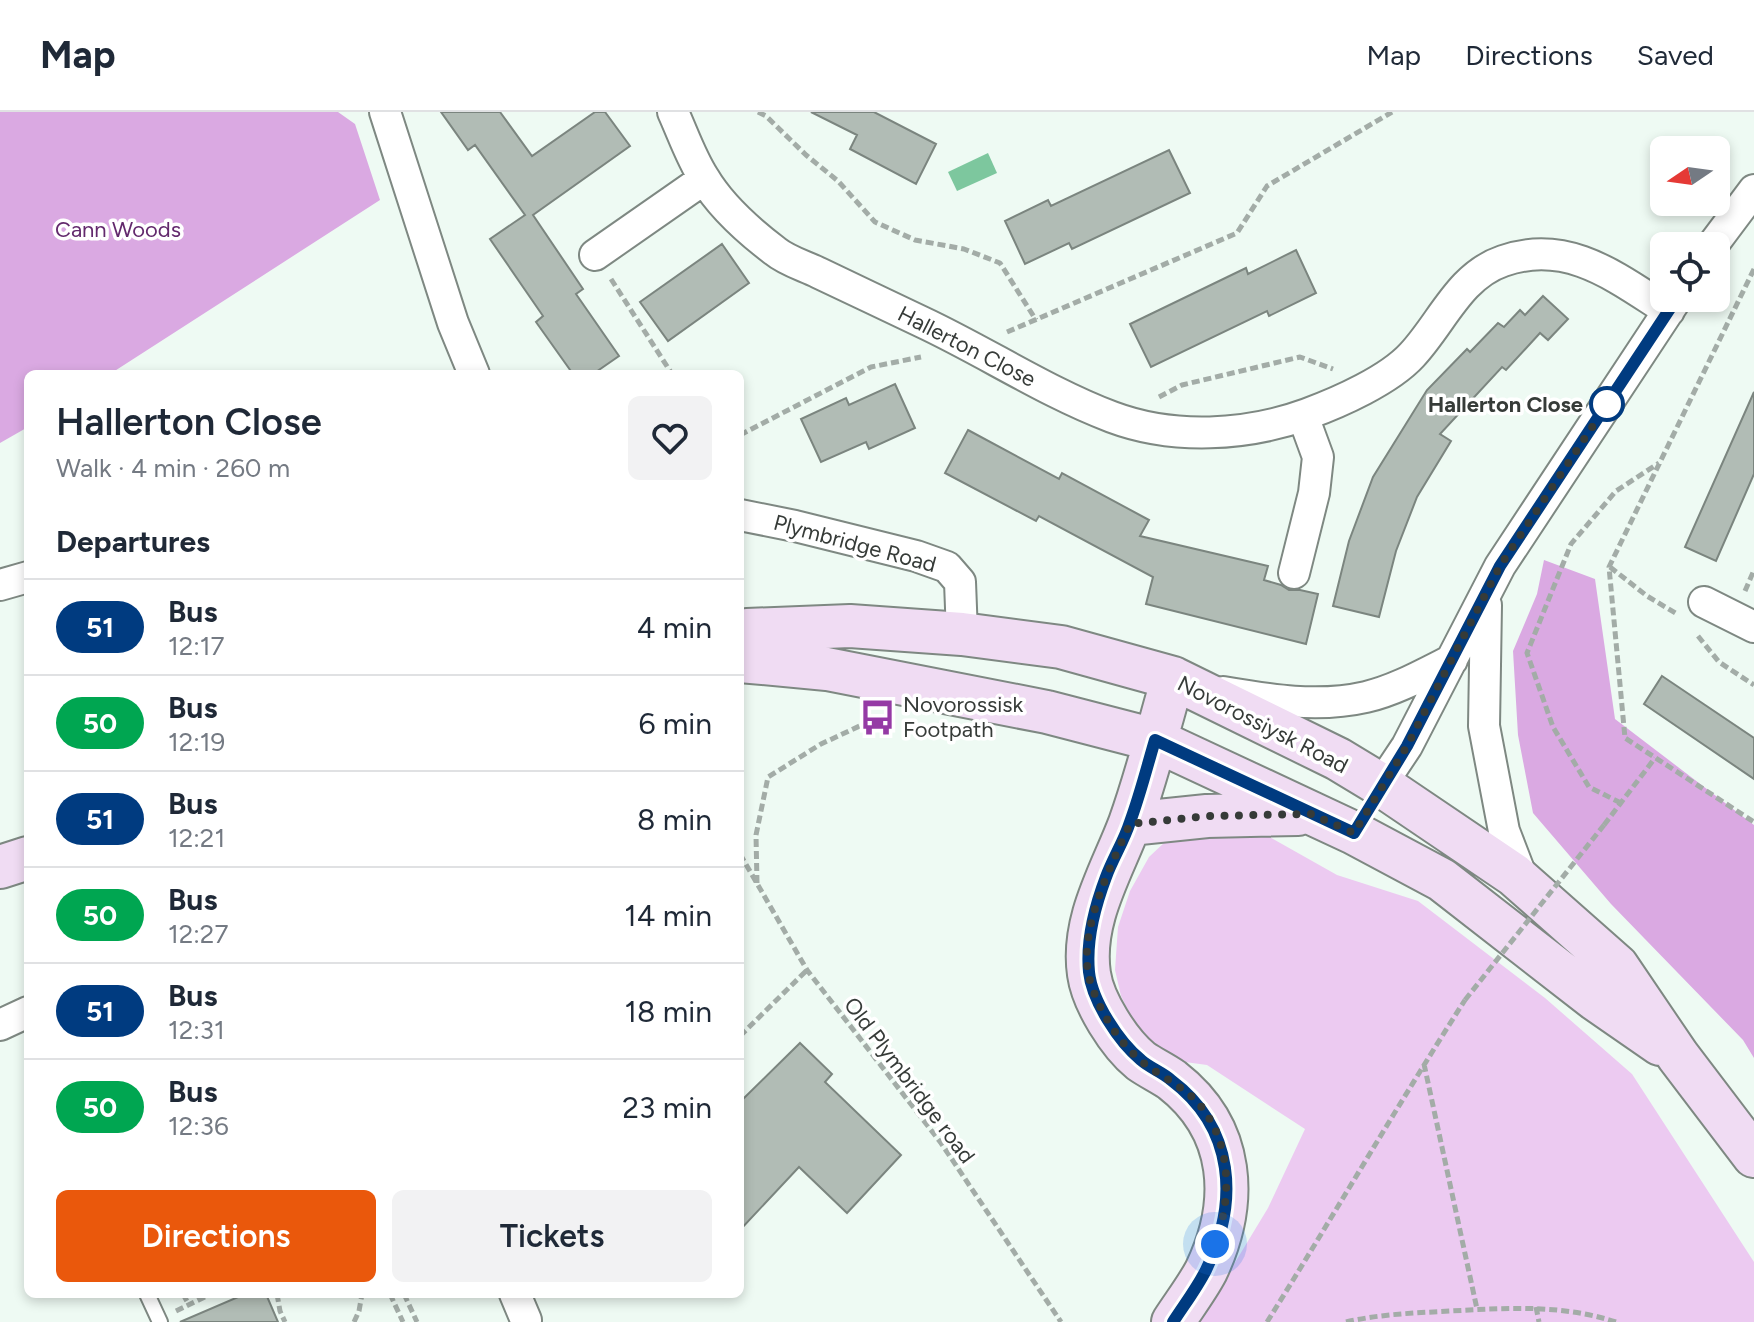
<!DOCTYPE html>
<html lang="en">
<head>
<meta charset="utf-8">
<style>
	body { margin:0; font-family:Figtree,sans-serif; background:#f2f2f3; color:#1f2937; height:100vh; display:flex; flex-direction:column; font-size:30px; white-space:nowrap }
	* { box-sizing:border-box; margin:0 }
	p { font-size:26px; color:#747a83 }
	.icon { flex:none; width:44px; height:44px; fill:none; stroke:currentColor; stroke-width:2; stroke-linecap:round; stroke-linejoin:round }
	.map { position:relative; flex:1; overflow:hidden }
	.drawer { position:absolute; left:24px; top:258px; width:720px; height:928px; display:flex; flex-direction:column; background:#fff; border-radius:12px; box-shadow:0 4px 12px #0003 }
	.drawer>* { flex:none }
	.badge { padding:0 16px; border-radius:26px; font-size:28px; line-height:52px }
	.needle { width:52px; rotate:257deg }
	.buttons { position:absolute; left:1650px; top:24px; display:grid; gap:16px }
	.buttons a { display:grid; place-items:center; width:80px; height:80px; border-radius:12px; background:#fff; box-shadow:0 4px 12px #0003; font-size:40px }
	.you { position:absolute; width:40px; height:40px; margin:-20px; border:6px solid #fff; border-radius:50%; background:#1a73e8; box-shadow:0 0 0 12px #1a73e833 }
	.map>.badge { position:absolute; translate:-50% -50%; box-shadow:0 0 0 4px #fff }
	h2 { padding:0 32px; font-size:30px; line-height:72px }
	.round { display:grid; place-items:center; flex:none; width:84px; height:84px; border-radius:12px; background:#f2f2f3 }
	.summary { display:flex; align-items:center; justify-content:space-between; height:136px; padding:0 32px }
	h1 { font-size:38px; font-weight:600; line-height:60px }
	.cta { display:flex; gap:16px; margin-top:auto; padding:16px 32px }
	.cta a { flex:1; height:92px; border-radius:12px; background:#ea580c; color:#fff; font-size:32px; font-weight:600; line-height:92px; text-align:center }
	.cta a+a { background:#f2f2f3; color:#1f2937 }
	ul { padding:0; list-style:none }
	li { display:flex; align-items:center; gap:24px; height:96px; padding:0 32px; border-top:2px solid #e0e1e3 }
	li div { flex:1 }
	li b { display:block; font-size:30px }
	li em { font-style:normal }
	li .badge { min-width:88px; font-weight:700; text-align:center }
	header { display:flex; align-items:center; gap:48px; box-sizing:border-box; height:112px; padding:0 40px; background:#fff; border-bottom:2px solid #e0e1e3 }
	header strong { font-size:38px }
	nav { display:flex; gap:44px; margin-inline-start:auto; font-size:28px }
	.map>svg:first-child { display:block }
	.green { fill:#eccaf1 }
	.forest { fill:#daa9e2 }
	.water { fill:#7dc79e }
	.building { fill:#b1bcb5; stroke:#7b857f; stroke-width:2 }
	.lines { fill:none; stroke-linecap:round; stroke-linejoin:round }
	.lane-casing { stroke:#7e8882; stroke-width:18 }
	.street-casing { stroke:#7e8882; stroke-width:34 }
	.secondary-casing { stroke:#7e8882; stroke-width:46 }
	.path { stroke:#a3aca7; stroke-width:5; stroke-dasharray:8 4; stroke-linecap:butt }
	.lane { stroke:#fff; stroke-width:14 }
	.street { stroke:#fff; stroke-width:30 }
	.secondary { stroke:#f0dcf3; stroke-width:42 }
	.path-bridge { stroke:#a3aca7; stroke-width:5; stroke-dasharray:8 4; stroke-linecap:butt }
	.line-casing { stroke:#fff; stroke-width:18 }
	.line { stroke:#003b80; stroke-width:12 }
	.walk { stroke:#363b38; stroke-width:8; stroke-dasharray:0 14.4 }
	.stop-dot { fill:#fff; stroke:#003b80; stroke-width:4 }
	.labels { text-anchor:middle; stroke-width:7; stroke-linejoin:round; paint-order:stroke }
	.park-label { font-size:22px; fill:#63296d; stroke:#fff }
	.street-label { font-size:22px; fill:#363b38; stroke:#fff }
	.stop-label { font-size:22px; font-weight:bold; fill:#363b38; stroke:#fff; text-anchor:end }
	.poi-label { font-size:22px; fill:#363b38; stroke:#fff; text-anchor:start }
</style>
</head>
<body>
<header>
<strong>Map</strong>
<nav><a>Map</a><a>Directions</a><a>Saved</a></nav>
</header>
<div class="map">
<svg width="1754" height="1210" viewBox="0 0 1754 1210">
	<rect width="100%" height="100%" fill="#eefaf3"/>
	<path class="green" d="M1183,713L1252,715L1337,763L1418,789L1545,886L1632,962L1754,1150V1210H1199L1268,1096L1305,1017L1207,953L1185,950L1160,942L1139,921L1121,884L1115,858L1118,815L1130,779L1149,745Z"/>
	<path class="forest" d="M0,0H338L355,12L380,88L110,262H28V315L0,331Z
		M1544,448L1595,467L1615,607L1754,713V946L1743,928L1611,792L1533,701L1518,623L1513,539L1537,482Z"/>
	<path class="water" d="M988,41L997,61L957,79L948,60Z"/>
	<path class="building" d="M441,0H500L532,44L595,0H605L630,34L533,103L583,177L576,182L619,244L593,262H573L536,210L543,204L490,127L525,103L475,33L468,38Z
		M811,0H874L936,32L916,72L850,37L857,23Z
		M1169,38L1190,81L1072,137L1069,131L1025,152L1005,109L1048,88L1051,94Z
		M722,132L749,171L668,229L640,190Z
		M1296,138L1316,181L1269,204L1267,199L1151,255L1130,212L1246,156L1248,162Z
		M1543,184L1568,207L1548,228L1540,221L1506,258L1502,255L1440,322L1451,329L1417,385L1396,439L1379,505L1333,494L1349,429L1373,365L1427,278L1467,237L1470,240L1498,211L1504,215L1520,198L1525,203Z
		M895,272L915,316L869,337L866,330L821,350L801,307L846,286L849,293Z
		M1754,280V362L1716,449L1685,435Z
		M968,318L1059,367L1062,361L1149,408L1140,424L1268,454L1264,468L1281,473L1289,478H1300L1318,482L1306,532L1146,492L1153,465L1039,404L1036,409L945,361Z
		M1662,564L1754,626V667L1644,592Z
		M800,931L832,962L825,970L901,1043L847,1101L799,1055L740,1118V990Z
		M245,1182H266L278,1210H180Z"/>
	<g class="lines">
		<defs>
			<path id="lane" d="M147,1182L160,1210"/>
			<path id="street" d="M385,0L453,211L474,262
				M673,0C683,22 691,46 704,66C720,93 750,120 775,139C787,149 805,154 819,161C853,177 888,194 922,210C986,240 1046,280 1112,305C1173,328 1247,324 1307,302C1340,290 1389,268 1412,243C1442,211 1459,164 1503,149C1568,126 1617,166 1669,199
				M1712,134L1754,78
				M595,143L704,67
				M740,403L795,414L916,444L947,455L960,470L962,522
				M1294,461L1314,381L1318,345L1303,304
				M0,473L28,465
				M1704,490L1754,515
				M1486,493L1484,614L1504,719L1524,771
				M1223,580C1270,588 1318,596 1366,585C1396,578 1424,562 1452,548
				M1381,673L1407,634L1500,454L1677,186
				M0,913L28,900
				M515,1182L526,1208"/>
			<path id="secondary" d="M740,521L747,518L850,514L962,522L1061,535L1173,566L1338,647L1381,673L1514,763L1617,854L1678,944L1754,1044
				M740,549L827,557L1047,600L1155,628L1354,721L1442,768L1595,887L1660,932
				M1130,712L1207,704L1298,702
				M0,755L28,746
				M1173,1210C1184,1193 1197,1176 1206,1159C1239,1090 1235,1017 1172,968C1162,961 1151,956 1141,949C1119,931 1093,890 1089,862C1081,808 1112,759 1130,711C1147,664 1159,614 1173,566"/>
		</defs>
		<use href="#lane" class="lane-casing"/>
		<use href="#street" class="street-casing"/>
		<use href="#secondary" class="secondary-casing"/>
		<path class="path" d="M758,0L766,4L806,43L838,69L875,110L915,128L964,137L1000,151L1036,208
			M1754,157L1609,455L1625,626L1754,710
			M611,167L672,262
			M1007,220L1237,121L1267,74L1392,0
			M1159,285L1182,273L1300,245L1333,257
			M740,323L871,255L921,245
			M1610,455L1647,484L1677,502
			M1745,479L1754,458
			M1698,524L1719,550L1754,573
			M1621,691L1589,675L1553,615L1527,541L1571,432L1616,379L1659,351
			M1604,713L1655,646
			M740,742L807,858L941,1031L1061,1210
			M757,771L756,723L768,665L821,632L879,605
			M740,924L807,858
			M1424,952L1477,1197
			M183,1182L189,1193
			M277,1182L280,1199L285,1210
			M390,1182L403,1210
			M404,1182L417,1210
			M1536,1195L1539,1210
			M176,1199L211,1182
			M354,1210L359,1199L362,1182
			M1267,1210C1334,1103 1397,994 1465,888
			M1346,1210C1380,1202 1415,1201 1450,1199C1507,1196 1561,1192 1616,1210"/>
		<use href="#lane" class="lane"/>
		<use href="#street" class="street"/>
		<use href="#secondary" class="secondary"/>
		<path class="path-bridge" d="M1465,888L1604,713"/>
	</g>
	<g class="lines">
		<defs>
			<path id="line" d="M1173,1210C1184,1193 1197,1176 1206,1158C1239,1090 1235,1016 1171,968C1162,960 1150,956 1141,948C1119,930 1092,889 1089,860C1086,829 1095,794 1106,765C1113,746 1124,729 1130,710C1140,683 1147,655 1155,628L1354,721L1407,634L1500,454L1677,186"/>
		</defs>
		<use href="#line" class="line-casing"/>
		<use href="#line" class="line"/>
		<path class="walk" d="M1215,1132C1232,1087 1232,1031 1199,992C1182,973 1159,964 1140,948C1116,927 1097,895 1089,865C1078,819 1111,753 1130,712L1207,704L1311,702L1354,721L1407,634L1500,454L1612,285L1607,292"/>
	</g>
	<defs>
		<symbol id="bus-bare" viewBox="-9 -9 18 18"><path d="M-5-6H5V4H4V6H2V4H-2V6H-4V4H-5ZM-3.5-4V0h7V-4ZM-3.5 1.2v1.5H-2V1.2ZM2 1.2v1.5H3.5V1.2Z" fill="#953aa5" stroke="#fff" stroke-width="2.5" paint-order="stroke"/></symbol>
	</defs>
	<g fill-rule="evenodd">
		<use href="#bus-bare" x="852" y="580" width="51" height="51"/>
	</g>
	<circle class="stop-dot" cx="1607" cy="292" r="16"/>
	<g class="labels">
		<g class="park-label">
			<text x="118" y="125">Cann Woods</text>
		</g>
		<g class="street-label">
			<text transform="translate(967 234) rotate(27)" y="8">Hallerton Close</text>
			<text transform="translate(855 431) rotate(15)" y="8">Plymbridge Road</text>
			<text transform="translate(1263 612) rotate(27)" y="8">Novorossiysk Road</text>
			<text transform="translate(910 968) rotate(53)" y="8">Old Plymbridge road</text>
		</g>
		<g class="stop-label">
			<text x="1583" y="300">Hallerton Close</text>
		</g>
		<g class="poi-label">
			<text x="903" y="600">Novorossisk<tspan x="903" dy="25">Footpath</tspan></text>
		</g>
	</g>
</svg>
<div class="buttons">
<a><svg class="needle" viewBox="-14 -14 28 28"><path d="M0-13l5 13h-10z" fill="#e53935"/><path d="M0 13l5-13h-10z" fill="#747a83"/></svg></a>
<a><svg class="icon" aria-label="locate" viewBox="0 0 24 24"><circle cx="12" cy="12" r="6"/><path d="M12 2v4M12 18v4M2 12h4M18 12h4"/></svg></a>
</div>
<div class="you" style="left:1215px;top:1132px"></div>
<section class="drawer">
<div class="summary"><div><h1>Hallerton Close</h1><p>Walk · 4 min · 260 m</p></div><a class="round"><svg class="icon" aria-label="heart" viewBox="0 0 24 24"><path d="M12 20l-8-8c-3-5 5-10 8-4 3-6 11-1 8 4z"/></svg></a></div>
<h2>Departures</h2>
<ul>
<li><span class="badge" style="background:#003b80;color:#fff">51</span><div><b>Bus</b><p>12:17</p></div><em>4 min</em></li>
<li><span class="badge" style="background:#00a651;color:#fff">50</span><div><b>Bus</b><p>12:19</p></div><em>6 min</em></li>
<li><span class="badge" style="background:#003b80;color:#fff">51</span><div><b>Bus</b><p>12:21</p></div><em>8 min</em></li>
<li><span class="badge" style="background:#00a651;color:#fff">50</span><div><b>Bus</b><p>12:27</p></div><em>14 min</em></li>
<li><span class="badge" style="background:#003b80;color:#fff">51</span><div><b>Bus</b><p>12:31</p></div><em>18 min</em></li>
<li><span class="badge" style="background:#00a651;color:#fff">50</span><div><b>Bus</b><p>12:36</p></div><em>23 min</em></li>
</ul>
<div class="cta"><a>Directions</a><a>Tickets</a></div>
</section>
</div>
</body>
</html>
